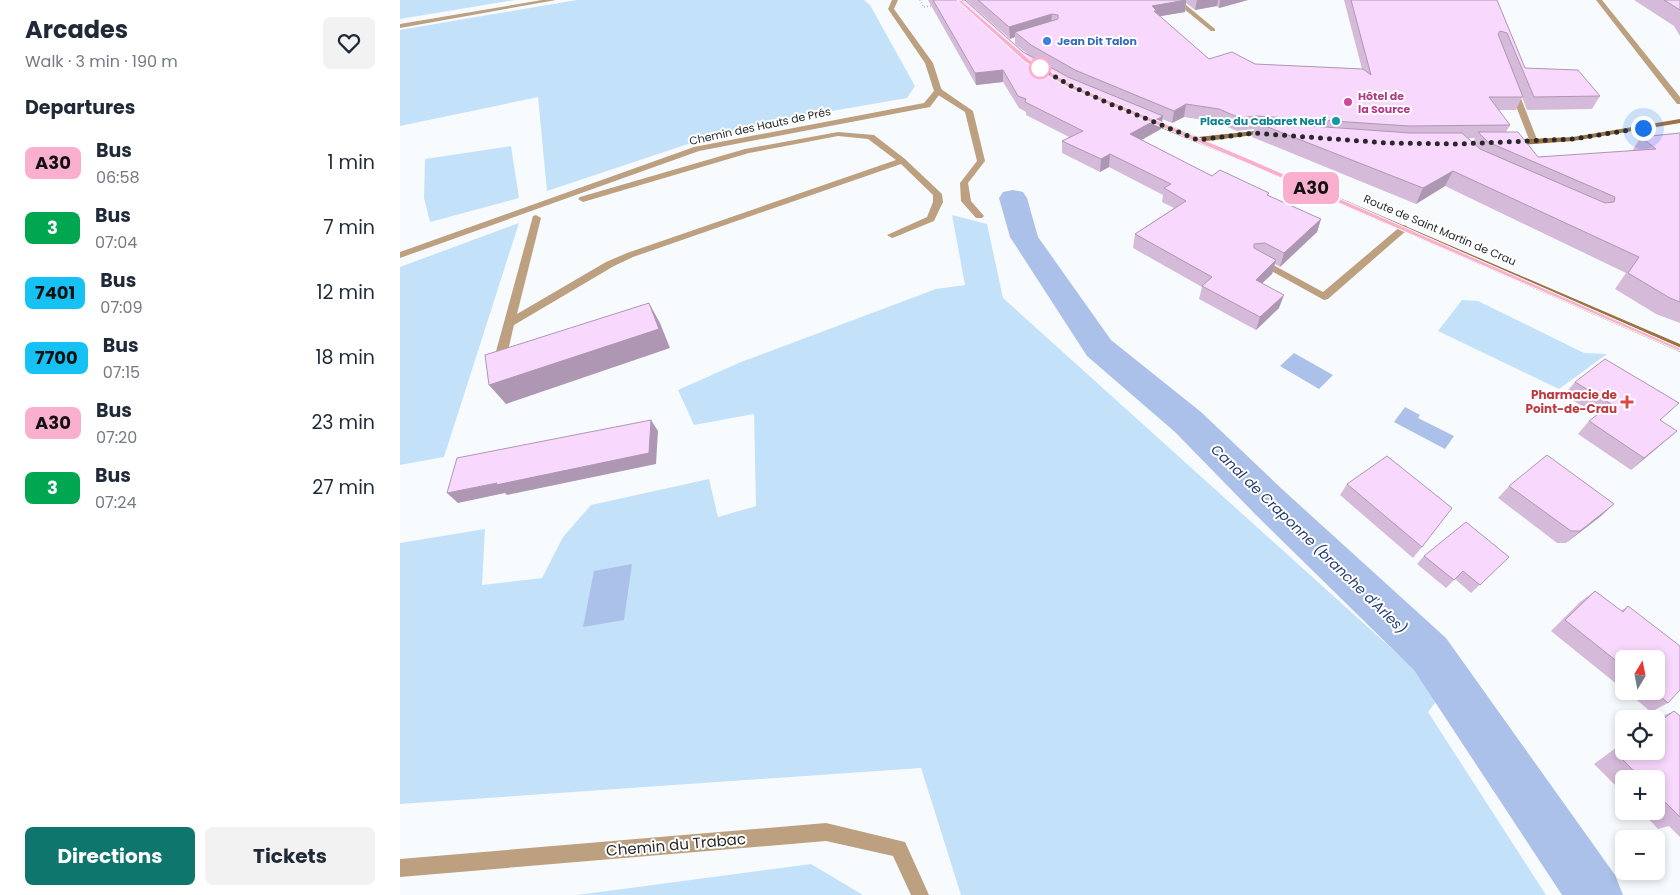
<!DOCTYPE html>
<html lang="en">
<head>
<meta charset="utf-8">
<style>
	body { margin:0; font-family:Poppins,sans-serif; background:#f2f2f3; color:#1f2937; height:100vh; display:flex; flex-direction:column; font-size:19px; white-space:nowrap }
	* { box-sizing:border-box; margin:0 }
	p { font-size:16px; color:#747a83 }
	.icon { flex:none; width:28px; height:28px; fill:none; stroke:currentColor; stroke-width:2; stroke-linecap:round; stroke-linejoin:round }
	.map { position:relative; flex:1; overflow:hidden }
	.panel { display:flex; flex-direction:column; background:#fff; width:400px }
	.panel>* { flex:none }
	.badge { padding:0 10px; border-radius:8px; font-size:18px; line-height:32px }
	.needle { width:32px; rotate:10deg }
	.buttons { position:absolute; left:1215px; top:650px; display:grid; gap:10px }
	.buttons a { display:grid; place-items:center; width:50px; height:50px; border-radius:8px; background:#fff; box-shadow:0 2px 8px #0003; font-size:25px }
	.you { position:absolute; width:25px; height:25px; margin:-12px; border:4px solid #fff; border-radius:50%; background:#1a73e8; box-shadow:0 0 0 8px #1a73e833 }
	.map>.badge { position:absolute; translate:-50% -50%; box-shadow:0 0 0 2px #fff }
	h2 { padding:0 25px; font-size:19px; line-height:45px }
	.round { display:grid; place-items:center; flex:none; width:52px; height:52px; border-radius:8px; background:#f2f2f3 }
	.summary { display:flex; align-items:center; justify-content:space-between; height:85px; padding:0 25px }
	h1 { font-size:24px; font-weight:700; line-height:38px }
	.action { display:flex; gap:10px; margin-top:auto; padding:10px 25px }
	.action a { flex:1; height:58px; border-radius:8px; background:#0f766e; color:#fff; font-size:20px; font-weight:700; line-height:58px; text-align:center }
	.action a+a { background:#f2f2f3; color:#1f2937 }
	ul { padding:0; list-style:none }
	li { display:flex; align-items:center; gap:15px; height:65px; padding:0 25px }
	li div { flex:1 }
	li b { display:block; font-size:19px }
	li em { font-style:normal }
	li .badge { min-width:55px; font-weight:700; text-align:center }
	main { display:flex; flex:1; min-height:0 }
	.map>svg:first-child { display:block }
	.green { fill:#c4e1fa }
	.water { fill:#abc1e9 }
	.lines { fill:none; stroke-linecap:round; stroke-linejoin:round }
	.canal { fill:#abc1e9; fill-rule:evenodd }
	.path { stroke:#87898b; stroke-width:2; stroke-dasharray:0.5 2.5; stroke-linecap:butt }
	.lane { fill:#bca080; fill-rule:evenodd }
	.street { fill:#bca080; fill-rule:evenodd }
	.secondary { fill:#9c7343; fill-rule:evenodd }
	.wall { fill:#d6bada; fill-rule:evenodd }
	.shaded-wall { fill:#ae97b2 }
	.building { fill:#f9d8fe; stroke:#ae97b2 }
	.line { fill:#faafce; stroke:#fff }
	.walk { stroke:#28292a; stroke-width:5; stroke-dasharray:0 9 }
	.shop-dot { fill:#3f7fe0; stroke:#fff; stroke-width:2 }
	.stop-dot { fill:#fff; stroke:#faafce; stroke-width:2.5 }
	.hotel-dot { fill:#d1479c; stroke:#fff; stroke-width:2 }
	.culture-dot { fill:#0f9aa8; stroke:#fff; stroke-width:2 }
	.health-dot { fill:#e0444e; stroke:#fff; stroke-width:2 }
	.labels { text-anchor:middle; stroke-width:4; stroke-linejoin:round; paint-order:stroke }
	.far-shop-label { font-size:11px; font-weight:bold; fill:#366cbe; stroke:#fff; text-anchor:start }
	.far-hotel-label { font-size:11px; font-weight:bold; fill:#b23c85; stroke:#fff; text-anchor:start }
	.far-culture-label { font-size:11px; font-weight:bold; fill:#0d838f; stroke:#fff; text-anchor:end }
	.far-street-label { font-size:11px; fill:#28292a; stroke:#fff }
	.health-label { font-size:12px; font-weight:bold; fill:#be3a42; stroke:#fff; text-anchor:end }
	.water-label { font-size:14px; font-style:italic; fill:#274073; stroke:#fff }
	.near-street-label { font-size:15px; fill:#28292a; stroke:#fff }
</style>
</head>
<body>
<main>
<section class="panel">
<div class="summary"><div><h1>Arcades</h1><p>Walk · 3 min · 190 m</p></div><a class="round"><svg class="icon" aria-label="heart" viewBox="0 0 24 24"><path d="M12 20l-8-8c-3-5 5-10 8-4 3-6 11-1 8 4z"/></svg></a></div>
<h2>Departures</h2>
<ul>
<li><span class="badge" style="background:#faafce;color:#111">A30</span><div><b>Bus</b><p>06:58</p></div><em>1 min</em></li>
<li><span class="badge" style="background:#00a650;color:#fff">3</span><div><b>Bus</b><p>07:04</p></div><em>7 min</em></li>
<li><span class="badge" style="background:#16c1f3;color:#111">7401</span><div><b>Bus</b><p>07:09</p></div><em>12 min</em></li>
<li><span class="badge" style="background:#16c1f3;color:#111">7700</span><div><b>Bus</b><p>07:15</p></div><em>18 min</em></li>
<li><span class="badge" style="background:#faafce;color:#111">A30</span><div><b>Bus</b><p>07:20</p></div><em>23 min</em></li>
<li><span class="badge" style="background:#00a650;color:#fff">3</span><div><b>Bus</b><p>07:24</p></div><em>27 min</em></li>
</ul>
<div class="action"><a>Directions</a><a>Tickets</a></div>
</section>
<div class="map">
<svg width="1280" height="895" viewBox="0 0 1280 895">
	<rect width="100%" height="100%" fill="#f8fbfd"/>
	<path class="green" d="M0,0H115L0,19Z
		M177,0H464L470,5L515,86L507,98L380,120L300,140L147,191L138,97L0,126V30Z
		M111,146L119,198L30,222L24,198L25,159Z
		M552,215L587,224L603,298L1042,694L1028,712L1146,895H561L521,768L0,804V543L85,529L82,585L142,578L163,537L191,505L309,479L318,517L356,506L354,414L294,425L278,390L341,362L536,289L565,285Z
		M119,223L44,457L0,465V267Z
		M1062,300L1078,301L1184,353L1207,354L1159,389L1038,331Z
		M411,864L463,895H177Z"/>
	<path class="water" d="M894,353L933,375L919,389L880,366Z
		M1005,407L1020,415L1018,418L1054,436L1045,449L994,422Z
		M232,564L224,620L183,627L194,571Z"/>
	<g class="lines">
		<path class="canal" d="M613,190L623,192L627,198L638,237L711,340L801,412L883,490L1046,638L1215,875L1223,895H1162L1014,670L855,514L775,432L687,356L610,237L599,198L603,192Z"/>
		<path class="path" d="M520,0L523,7L534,6"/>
		<path class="lane" d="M535,89H541L573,111L585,161L568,183L571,201L584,216L582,218H576L561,201L560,183L577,161L565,112L535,93Z
			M438,132L474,135L505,159L542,194L543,202L534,221L495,237L492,238L487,235L527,217L533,202V195L501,164L233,257L214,266L114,325L107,355L105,358H97L95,355L133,216L136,215L141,218L117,314L206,262L227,253L496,160L468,139L438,136L349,153L183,202L178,199L180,197L345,149Z
			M1004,225L1007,226V230L928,299L924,300L855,262L860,259L864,260L923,292L1001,226Z"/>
		<path class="street" d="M142,0H156L0,28V24Z
			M492,0H498L494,9L533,63L542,91L530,107L299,151L0,258V252L294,147L524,103L534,91L525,63L488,9Z
			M773,0H780L815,29V31H811Z
			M1196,0H1202L1280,97V104H1277Z
			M1110,86L1117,88L1138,142L1137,144L1130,142L1109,88Z
			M426,823L505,842L529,895H511L493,856L426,841L0,877V859Z"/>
		<path class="secondary" d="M744,117H750L798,137L854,131L873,132V136L854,135L807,141L1280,344V352L849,164L744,121Z
			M1280,119V123L1173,141L1109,146L1105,143L1109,140L1173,137Z"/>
	</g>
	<path class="wall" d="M528,0H565L623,52L630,56L615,44V37L610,39L566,0H848L819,8L817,6L795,10L786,3L785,12L759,16L809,59L855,64L962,69L944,0H1097L1125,68L1200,96L1192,109L1127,110L1122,97L1116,110H1098L1110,125L1106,132L1138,157L1232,151L1241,137L1280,133V323L1256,314L1215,289L1226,273L1045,186L1016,204L852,137L854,129L837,131L816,122L784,117L772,123L762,119L761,129L741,140L812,176L869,196L921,219L917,232L880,267L875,264L872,274L862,283L879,308L856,330L799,299L802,287L733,248L735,234L774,208L762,202L763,195L709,167L700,172L662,153V141L669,137L626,115V112L619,108L603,82L576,85ZM1068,138H1075L1073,142Z
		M1234,0H1280V36L1274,26Z
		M1175,382L1260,420L1263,443L1231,470L1178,434L1189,421L1197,415L1164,395Z
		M947,484L1022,547L1013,558L940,495Z
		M1109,486L1201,516L1166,543H1157L1098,498Z
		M1024,556L1109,557L1071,593L1055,579L1046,588L1017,564Z
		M1195,591L1221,611L1228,606L1268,703L1251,712L1226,691H1256L1224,659V690L1151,631L1180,602Z
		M1274,711L1280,716V837L1269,826L1258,829L1241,811H1256V779H1224V794L1194,764L1224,742V751H1256V719Z"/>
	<path class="shaded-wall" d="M786,0L785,12L756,17L752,6Z
		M797,0H818L817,6L795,10Z
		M820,0H848L819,8Z
		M652,14L651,26L615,32V37L610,39L609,27Z
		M603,70V82L576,85L575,73Z
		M786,104L784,117L772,123L774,111Z
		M763,116L761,129L729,147L730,134Z
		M710,154L709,167L700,172L701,159Z
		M1053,171L1045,186L1016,204L1023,188Z
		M921,219L917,232L880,267L884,253Z
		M876,260L872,274L852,293L856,280Z
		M884,295L879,308L856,330L860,317Z
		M249,303L260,323L270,348L106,404L89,385Z
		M251,420L258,431L256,464L107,495L105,493L58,503L47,493L97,483Z
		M1277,431L1263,443L1231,470L1244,458Z
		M1214,504L1201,516L1166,543L1180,531Z"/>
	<path class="building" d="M533,0H565L623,52L668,77L763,116L730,134L812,176L820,170L869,193L867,195L921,219L884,253L865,243L854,244V248L876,260L856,280L884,295L860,317L802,286L812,277L735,234L786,201L764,188L771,184L710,154L701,159L662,141L683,131L625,102L626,99L618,96L603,70L575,73Z
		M578,0H786L752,6L757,11H754L809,59L832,52L855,64L963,69L971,75L951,0H1097L1125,68L1178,70L1200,96L1134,97L1107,33L1100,31L1098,34L1123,97H1089L1110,125L1009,126L857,116L840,118L819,109L786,104L774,111L675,70L631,45L615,32L658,19V15L652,14L609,27Z
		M1264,0H1280V10Z
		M855,122L1010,133H1062L1080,149L1205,203L1214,202L1215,197L1088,142L1078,132H1118L1138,157L1256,149L1241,137L1280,133V302L1270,298L1228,273L1239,257L1053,171L1023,188Z
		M249,303L259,329L89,385L85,355Z
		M1205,359L1279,403L1260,420L1277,431L1244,458L1189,421L1211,404L1175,382Z
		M251,420L249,453L96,485L97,483L47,493L57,458Z
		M1147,455L1214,504L1180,531H1171L1109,486Z
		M987,456L1052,508L1022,547L947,484Z
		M1066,522L1109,557L1080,585L1063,571L1054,580L1024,556Z
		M1195,591L1223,612L1228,606L1280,646V690L1268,703L1254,691H1256V659H1224V667L1165,620Z
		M1274,711L1280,716V817L1256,793V779H1242L1217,754L1224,748V751H1256V724Z"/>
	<path class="line" d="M557,0H561L629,59L673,85L854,161L1280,348V351L1277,350L849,164L669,88L625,62Z"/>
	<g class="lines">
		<path class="walk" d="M640,68L671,86L708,103L798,140L854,133L987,143L1058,144L1173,139L1243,128"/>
	</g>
	<circle class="shop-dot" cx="647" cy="41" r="5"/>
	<circle class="stop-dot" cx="640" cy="68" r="10"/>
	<circle class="hotel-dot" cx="948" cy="102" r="5"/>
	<circle class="culture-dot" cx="936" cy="121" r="5"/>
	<path class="health-dot" d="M1224.5 394.5h5v5h5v5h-5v5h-5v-5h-5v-5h5z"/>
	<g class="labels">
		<g class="far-shop-label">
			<text x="657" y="45">Jean Dit Talon</text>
		</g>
		<g class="far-hotel-label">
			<text x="958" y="100">Hôtel de<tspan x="958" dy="13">la Source</tspan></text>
		</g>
		<g class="far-culture-label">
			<text x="926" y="125">Place du Cabaret Neuf</text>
		</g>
		<g class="far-street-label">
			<text transform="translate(360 126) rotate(-12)" y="4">Chemin des Hauts de Prés</text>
			<text transform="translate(1040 230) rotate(23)" y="4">Route de Saint Martin de Crau</text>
		</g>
		<g class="health-label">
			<text x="1217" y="399">Pharmacie de<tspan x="1217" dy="14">Point-de-Crau</tspan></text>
		</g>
		<g class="water-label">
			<text transform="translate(909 539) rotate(44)" y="5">Canal de Craponne (branche d'Arles)</text>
		</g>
		<g class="near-street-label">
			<text transform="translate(276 845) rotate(-5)" y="5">Chemin du Trabac</text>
		</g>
	</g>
</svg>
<div class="buttons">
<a><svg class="needle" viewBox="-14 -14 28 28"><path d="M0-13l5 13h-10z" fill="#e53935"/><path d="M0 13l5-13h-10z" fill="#747a83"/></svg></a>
<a><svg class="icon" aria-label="locate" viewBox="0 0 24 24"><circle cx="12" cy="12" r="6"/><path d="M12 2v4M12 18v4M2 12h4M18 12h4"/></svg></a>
<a>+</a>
<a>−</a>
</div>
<div class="you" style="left:1243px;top:128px"></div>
<b class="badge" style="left:911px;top:188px;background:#faafce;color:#111">A30</b>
</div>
</main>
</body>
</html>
